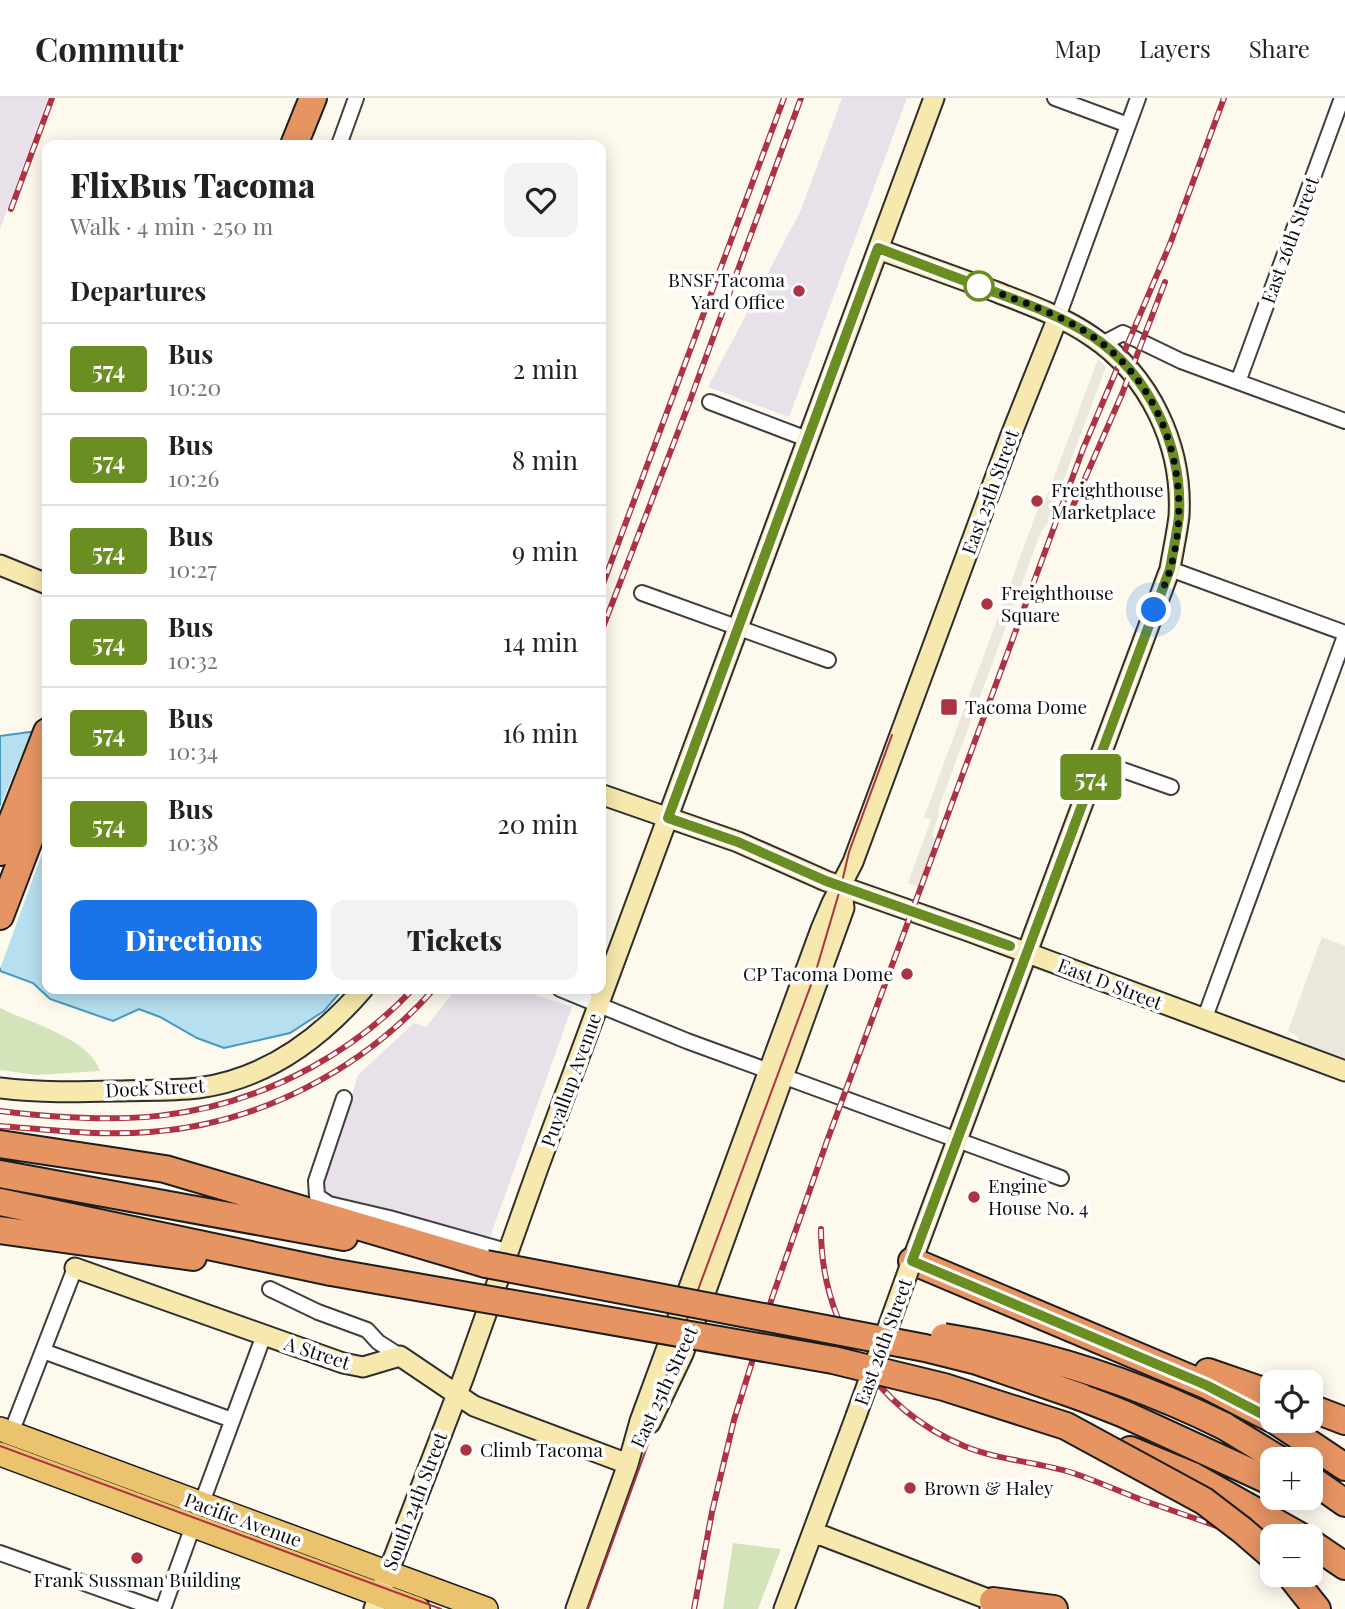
<!DOCTYPE html>
<html lang="en">
<head>
<meta charset="utf-8">
<style>
	body { margin:0; font-family:"Playfair Display",serif; background:#f2f2f2; color:#222; height:100vh; display:flex; flex-direction:column; font-size:26px; white-space:nowrap }
	* { box-sizing:border-box; margin:0 }
	p { font-size:23px; color:#767676 }
	.icon { flex:none; width:38px; height:38px; fill:none; stroke:currentColor; stroke-width:2; stroke-linecap:round; stroke-linejoin:round }
	.map { position:relative; flex:1; overflow:hidden }
	.panel { position:absolute; left:42px; top:42px; width:564px; height:854px; display:flex; flex-direction:column; background:#fff; border-radius:14px; box-shadow:0 4px 18px #0003 }
	.panel>* { flex:none }
	.badge { padding:0 14px; border-radius:5px; font-size:24px; line-height:46px }
	.tools { position:absolute; left:1260px; top:1272px; display:grid; gap:14px }
	.tools a { display:grid; place-items:center; width:63px; height:63px; border-radius:14px; background:#fff; box-shadow:0 4px 18px #0003; font-size:35px }
	.you { position:absolute; width:35px; height:35px; margin:-18px; border:5px solid #fff; border-radius:50%; background:#1a73e8; box-shadow:0 0 0 10px #1a73e833 }
	.map>.badge { position:absolute; translate:-50% -50%; box-shadow:0 0 0 4px #fff }
	h2 { padding:0 28px; font-size:26px; line-height:63px }
	.round { display:grid; place-items:center; flex:none; width:74px; height:74px; border-radius:14px; background:#f2f2f2 }
	.head { display:flex; align-items:center; justify-content:space-between; height:119px; padding:0 28px }
	h1 { font-size:33px; font-weight:800; line-height:52px }
	.primary-button { display:flex; gap:14px; margin-top:auto; padding:14px 28px }
	.primary-button a { flex:1; height:80px; border-radius:14px; background:#1a73e8; color:#fff; font-size:28px; font-weight:800; line-height:80px; text-align:center }
	.primary-button a+a { background:#f2f2f2; color:#222 }
	ul { padding:0; list-style:none }
	li { display:flex; align-items:center; gap:21px; height:91px; padding:0 28px; border-top:2px solid #e0e0e0 }
	li div { flex:1 }
	li b { display:block; font-size:26px }
	li em { font-style:normal }
	li .badge { min-width:77px; font-weight:700; text-align:center }
	header { display:flex; align-items:center; gap:42px; box-sizing:border-box; height:98px; padding:0 35px; background:#fff; border-bottom:2px solid #e0e0e0 }
	header strong { font-size:33px }
	nav { display:flex; gap:38px; margin-inline-start:auto; font-size:24px }
	.map>svg:first-child { display:block }
	.industrial { fill:#e8e1ea }
	.green { fill:#d3e4ba }
	.plaza { fill:#ece7dd }
	.water { fill:#b6dfef; stroke:#4598bf; stroke-width:2 }
	.pier { fill:#fdf9ed }
	.lines { fill:none; stroke-linecap:round; stroke-linejoin:round }
	.street-casing { stroke:#3f3f3f; stroke-width:18 }
	.secondary-casing { stroke:#2e2e2e; stroke-width:23 }
	.primary-casing { stroke:#1d1d1d; stroke-width:26 }
	.highway-casing { stroke:#1d1d1d; stroke-width:30 }
	.street { stroke:#fff; stroke-width:14 }
	.secondary { stroke:#f7e9ae; stroke-width:19 }
	.primary { stroke:#ebc36f; stroke-width:23 }
	.highway { stroke:#e69462; stroke-width:26 }
	.tram { stroke:#ad3242; stroke-width:2 }
	.rail-casing { stroke:#ad3242; stroke-width:6 }
	.rail { stroke:#fff; stroke-width:3.5; stroke-dasharray:10; stroke-linecap:butt }
	.secondary-bridge-casing { stroke:#2e2e2e; stroke-width:23; stroke-linecap:butt }
	.highway-bridge-casing { stroke:#1d1d1d; stroke-width:30; stroke-linecap:butt }
	.secondary-bridge { stroke:#f7e9ae; stroke-width:19 }
	.highway-bridge { stroke:#e69462; stroke-width:26 }
	.line-casing { stroke:#fff; stroke-width:16 }
	.line { stroke:#6b8e23; stroke-width:10 }
	.walk { stroke:#0c0c0c; stroke-width:7; stroke-dasharray:0 12.6 }
	.stop-dot { fill:#fff; stroke:#6b8e23; stroke-width:3.5 }
	.poi-dot { fill:#ad3242; stroke:#fff; stroke-width:2.5 }
	.labels { text-anchor:middle; stroke-width:7; stroke-linejoin:round; paint-order:stroke }
	.street-label { font-size:19px; fill:#0c0c0c; stroke:#fff }
	.poi-label { font-size:19px; fill:#0c0c0c; stroke:#fff; text-anchor:start }
</style>
</head>
<body>
<header>
<strong>Commutr</strong>
<nav><a>Map</a><a>Layers</a><a>Share</a></nav>
</header>
<div class="map">
<svg width="1345" height="1511" viewBox="0 0 1345 1511">
	<rect width="100%" height="100%" fill="#fdf9ed"/>
	<path class="industrial" d="M0,0H48L0,131Z
		M842,0H907L789,319L708,289L801,112Z
		M456,891H501V896L530,895L572,909L489,1142L327,1098L323,1089L358,977L414,925L426,929Z"/>
	<path class="green" d="M0,910C30,925 89,940 100,973L37,977L0,972Z
		M733,1445L781,1451L758,1511H723Z"/>
	<path class="plaza" d="M1098,261L1106,269L1047,426L1041,434L938,712L939,717L932,738L937,741L919,789L908,785L931,722L924,719L1042,400L1046,401Z
		M1322,839L1345,848V963L1301,947L1297,938L1288,933Z"/>
	<path class="water" d="M37,633L47,637V891H343L324,913L290,935L224,950L197,940L160,919L139,911L113,923L50,901L33,885L0,873V638Z"/>
	<path class="pier" d="M33,630L47,633V742L0,871V709Z"/>
	<g class="lines">
		<defs>
			<path id="street" d="M1055,0L1128,27
				M339,47L356,0
				M1058,219L1138,0
				M1102,246L1123,235L1181,263L1345,323
				M1238,284L1342,0
				M710,304L807,341
				M1170,471L1345,535
				M642,495L828,562
				M1097,663L1171,689
				M560,891L687,943L1061,1080
				M1204,922L1345,538
				M344,1000L316,1083L317,1098L329,1106L389,1120L510,1154
				M270,1191L318,1214L367,1232L378,1244L400,1258
				M43,1253L232,1322
				M11,1335L75,1170
				M201,1407L264,1237
				M0,1455L157,1511
				M163,1511L193,1428"/>
			<path id="secondary" d="M878,151C917,165 956,179 994,193C1027,206 1062,218 1091,238C1150,277 1183,348 1179,418C1177,435 1173,453 1170,471L909,1171
				M0,467L47,486
				M600,696L738,744L826,783L971,834L1345,973
				M0,990C39,995 78,994 117,993C144,992 171,993 198,990C265,981 320,941 363,891
				M75,1170L343,1265L363,1269L400,1258L474,1308L628,1366
				M650,1325L683,1256L844,810L842,793
				M813,1434L993,1503L990,1511
				M374,1511L464,1278L538,1070L934,0
				M576,1511L628,1366L640,1323L821,831L832,805L853,764L1011,337L1058,219
				M784,1511L856,1318"/>
			<path id="primary" d="M0,1331L486,1511
				M0,1356L418,1511"/>
			<path id="highway" d="M294,47L313,0
				M0,754L47,634
				M0,818L47,695
				M0,1046L165,1071L486,1166
				M0,1076L344,1139
				M0,1104L331,1174
				M0,1132L193,1159
				M912,1163L1206,1287L1272,1321
				M1208,1274L1272,1296
				M1081,1299L1124,1316L1272,1384
				M1311,1310L1345,1323
				M1276,1323L1345,1369
				M1224,1328L1280,1362
				M1130,1352L1193,1378L1300,1438
				M1311,1381L1345,1405
				M1311,1445L1345,1468
				M1290,1477L1317,1511
				M993,1503L1054,1511"/>
		</defs>
		<use href="#street" class="street-casing"/>
		<use href="#secondary" class="secondary-casing"/>
		<use href="#primary" class="primary-casing"/>
		<use href="#highway" class="highway-casing"/>
		<use href="#street" class="street"/>
		<use href="#secondary" class="secondary"/>
		<use href="#primary" class="primary"/>
		<use href="#highway" class="highway"/>
		<path class="tram" d="M0,1348L441,1511
			M588,1511L647,1349L665,1281L815,876L841,788L849,754L892,637"/>
		<defs>
			<path id="rail" d="M11,111L52,0
				M1069,417L1122,296L1165,184
				M600,494L784,0
				M600,537L688,308L801,0
				M0,1013C115,1027 208,1026 312,969C350,948 384,922 413,891
				M0,1028C50,1032 100,1038 150,1034C259,1026 362,972 434,891
				M821,1131C821,1226 876,1311 964,1348C997,1362 1038,1364 1073,1375C1096,1383 1119,1393 1142,1402C1185,1417 1229,1432 1272,1448
				M694,1511L712,1414L734,1322L772,1200L827,1043L1083,351L1170,146L1224,0"/>
		</defs>
		<use href="#rail" class="rail-casing"/>
		<use href="#rail" class="rail"/>
		<defs>
			<path id="secondary-bridge" d="M856,1318L909,1171"/>
			<path id="highway-bridge" d="M486,1166L925,1250L977,1263L1081,1299
				M331,1174L833,1262L944,1289L1066,1328L1204,1403L1242,1432L1272,1458
				M944,1239C1043,1254 1135,1284 1224,1328"/>
		</defs>
		<use href="#secondary-bridge" class="secondary-bridge-casing"/>
		<use href="#highway-bridge" class="highway-bridge-casing"/>
		<use href="#secondary-bridge" class="secondary-bridge"/>
		<use href="#highway-bridge" class="highway-bridge"/>
	</g>
	<g class="lines">
		<defs>
			<path id="line" d="M1010,848L826,783L738,744L668,720L878,150C915,164 952,178 989,192C1024,205 1060,217 1092,238C1149,276 1183,348 1179,418C1177,435 1173,453 1170,471L912,1163L1206,1287L1272,1321"/>
		</defs>
		<use href="#line" class="line-casing"/>
		<use href="#line" class="line"/>
		<path class="walk" d="M979,188C1017,202 1058,215 1092,238C1167,289 1195,387 1170,472C1166,485 1159,499 1154,512"/>
	</g>
	<circle class="stop-dot" cx="979" cy="188" r="14"/>
	<g class="poi-dot">
		<circle cx="799" cy="193" r="7"/>
		<circle cx="1037" cy="403" r="7"/>
		<circle cx="987" cy="506" r="7"/>
		<rect x="940" y="600" width="18" height="18" rx="3.5"/>
		<circle cx="907" cy="876" r="7"/>
		<circle cx="974" cy="1099" r="7"/>
		<circle cx="466" cy="1352" r="7"/>
		<circle cx="910" cy="1390" r="7"/>
		<circle cx="137" cy="1460" r="7"/>
	</g>
	<g class="labels">
		<g class="street-label">
			<text transform="translate(1290 142) rotate(-70)" y="7">East 26th Street</text>
			<text transform="translate(990 394) rotate(-70)" y="7">East 25th Street</text>
			<text transform="translate(1110 886) rotate(21)" y="7">East D Street</text>
			<text transform="translate(571 982) rotate(-70)" y="7">Puyallup Avenue</text>
			<text transform="translate(155 990) rotate(-3)" y="7">Dock Street</text>
			<text transform="translate(883 1244) rotate(-70)" y="7">East 26th Street</text>
			<text transform="translate(317 1255) rotate(18)" y="7">A Street</text>
			<text transform="translate(664 1289) rotate(-65)" y="7">East 25th Street</text>
			<text transform="translate(415 1403) rotate(-69)" y="7">South 24th Street</text>
			<text transform="translate(243 1422) rotate(20)" y="7">Pacific Avenue</text>
		</g>
		<g class="poi-label">
			<text x="785" y="189" text-anchor="end">BNSF Tacoma<tspan x="785" dy="22">Yard Office</tspan></text>
			<text x="1051" y="399">Freighthouse<tspan x="1051" dy="22">Marketplace</tspan></text>
			<text x="1001" y="502">Freighthouse<tspan x="1001" dy="22">Square</tspan></text>
			<text x="965" y="616">Tacoma Dome</text>
			<text x="893" y="883" text-anchor="end">CP Tacoma Dome</text>
			<text x="988" y="1095">Engine<tspan x="988" dy="22">House No. 4</tspan></text>
			<text x="480" y="1359">Climb Tacoma</text>
			<text x="924" y="1397">Brown &amp; Haley</text>
			<text x="137" y="1489" text-anchor="middle">Frank Sussman Building</text>
		</g>
	</g>
</svg>
<div class="tools">
<a><svg class="icon" aria-label="locate" viewBox="0 0 24 24"><circle cx="12" cy="12" r="6"/><path d="M12 2v4M12 18v4M2 12h4M18 12h4"/></svg></a>
<a>+</a>
<a>−</a>
</div>
<div class="you" style="left:1154px;top:512px"></div>
<b class="badge" style="left:1091px;top:679px;background:#6b8e23;color:#fff">574</b>
<section class="panel">
<div class="head"><div><h1>FlixBus Tacoma</h1><p>Walk · 4 min · 250 m</p></div><a class="round"><svg class="icon" aria-label="heart" viewBox="0 0 24 24"><path d="M12 20l-8-8c-3-5 5-10 8-4 3-6 11-1 8 4z"/></svg></a></div>
<h2>Departures</h2>
<ul>
<li><span class="badge" style="background:#6b8e23;color:#fff">574</span><div><b>Bus</b><p>10:20</p></div><em>2 min</em></li>
<li><span class="badge" style="background:#6b8e23;color:#fff">574</span><div><b>Bus</b><p>10:26</p></div><em>8 min</em></li>
<li><span class="badge" style="background:#6b8e23;color:#fff">574</span><div><b>Bus</b><p>10:27</p></div><em>9 min</em></li>
<li><span class="badge" style="background:#6b8e23;color:#fff">574</span><div><b>Bus</b><p>10:32</p></div><em>14 min</em></li>
<li><span class="badge" style="background:#6b8e23;color:#fff">574</span><div><b>Bus</b><p>10:34</p></div><em>16 min</em></li>
<li><span class="badge" style="background:#6b8e23;color:#fff">574</span><div><b>Bus</b><p>10:38</p></div><em>20 min</em></li>
</ul>
<div class="primary-button"><a>Directions</a><a>Tickets</a></div>
</section>
</div>
</body>
</html>
